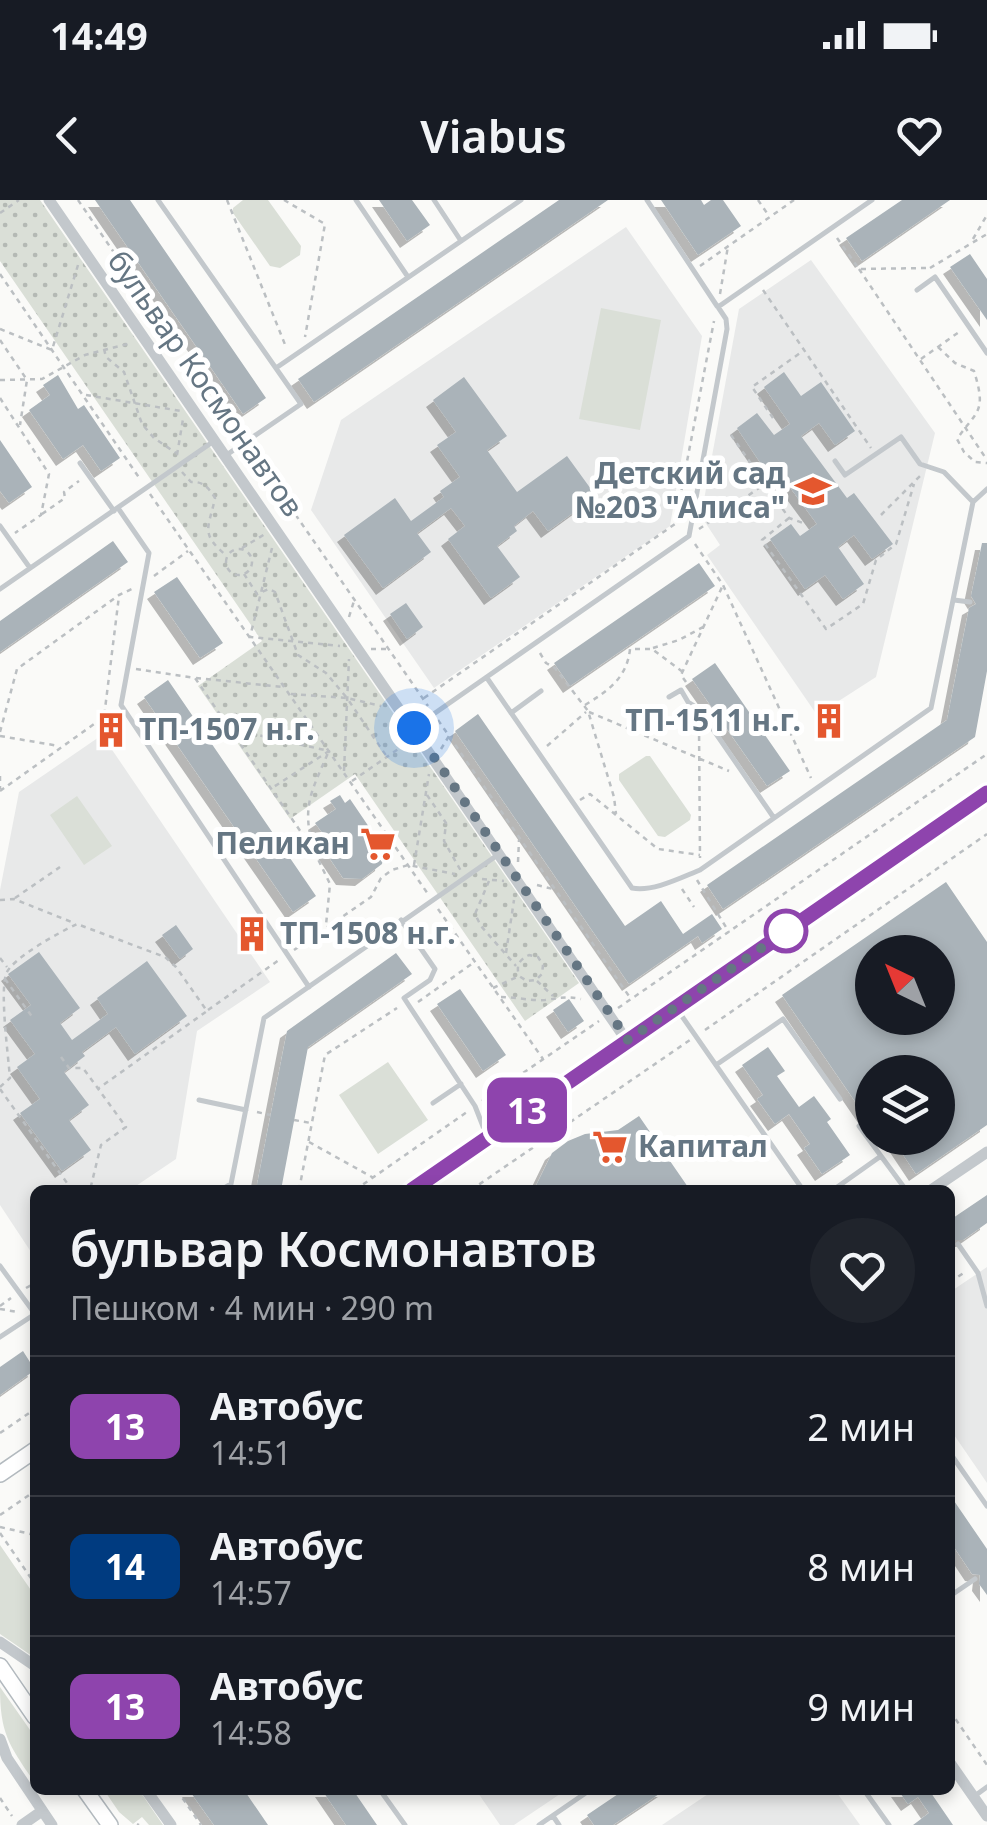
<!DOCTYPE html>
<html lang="ru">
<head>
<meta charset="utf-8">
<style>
	body { margin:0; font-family:"Noto Sans",sans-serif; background:#20242c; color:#f1f3f6; height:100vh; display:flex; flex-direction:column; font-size:38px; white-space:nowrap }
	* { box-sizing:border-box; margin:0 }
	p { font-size:32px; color:#9ea1a6 }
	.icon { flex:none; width:55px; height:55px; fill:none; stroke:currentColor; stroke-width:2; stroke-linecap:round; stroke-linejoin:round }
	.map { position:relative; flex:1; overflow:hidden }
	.drawer { position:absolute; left:30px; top:985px; width:925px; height:610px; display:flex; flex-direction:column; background:#171b24; border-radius:15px; box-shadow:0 5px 15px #0003 }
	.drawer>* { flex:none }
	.badge { padding:0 20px; border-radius:15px; font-size:35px; line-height:65px }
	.needle { width:65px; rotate:317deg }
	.buttons { position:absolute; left:855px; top:735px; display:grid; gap:20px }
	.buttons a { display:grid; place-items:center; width:100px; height:100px; border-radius:50%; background:#171b24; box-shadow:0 5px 15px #0003; font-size:50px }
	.you { position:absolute; width:50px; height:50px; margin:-25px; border:8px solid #fff; border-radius:50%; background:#1a73e8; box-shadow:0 0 0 15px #1a73e833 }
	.map>.badge { position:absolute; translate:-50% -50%; box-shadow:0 0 0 5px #fff }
	.round { display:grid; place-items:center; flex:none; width:105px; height:105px; border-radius:52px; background:#20242c }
	.overview { display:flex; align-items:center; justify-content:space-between; height:170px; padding:0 40px }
	h1 { font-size:48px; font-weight:600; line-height:75px }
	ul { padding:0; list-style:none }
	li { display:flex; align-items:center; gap:30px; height:140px; padding:0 40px; border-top:2px solid #363941 }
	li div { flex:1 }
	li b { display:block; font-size:38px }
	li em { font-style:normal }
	li .badge { min-width:110px; font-weight:700; text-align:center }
	.status { display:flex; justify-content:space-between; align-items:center; height:70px; padding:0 50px; background:#171b24; direction:ltr }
	.status svg { height:28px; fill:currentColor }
	header { display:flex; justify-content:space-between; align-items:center; height:130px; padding:0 40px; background:#171b24; font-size:45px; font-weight:600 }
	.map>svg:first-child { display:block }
	.built { fill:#e8e9e9 }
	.grass { fill:#dadfd7 }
	.park { fill:url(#park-dots) }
	.building { fill:#aab3b9; fill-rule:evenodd; filter:url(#shadow) }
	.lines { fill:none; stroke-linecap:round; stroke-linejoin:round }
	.secondary-casing { stroke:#b3babf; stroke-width:18 }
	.path { stroke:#bbbfc2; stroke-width:2.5; stroke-dasharray:5 5; stroke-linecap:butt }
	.service { stroke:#c3c8cc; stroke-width:5 }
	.minor { stroke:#c3c8cc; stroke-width:11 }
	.secondary { stroke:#fff; stroke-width:15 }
	.line-casing { stroke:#fff; stroke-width:22 }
	.line { stroke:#8e44ad; stroke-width:15 }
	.walk { stroke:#657683; stroke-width:10; stroke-dasharray:0 18 }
	.stop-dot { fill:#fff; stroke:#8e44ad; stroke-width:5 }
	.labels { text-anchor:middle; stroke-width:10; stroke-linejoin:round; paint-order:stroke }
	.street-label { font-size:30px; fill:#657683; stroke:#fff }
	.poi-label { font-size:30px; font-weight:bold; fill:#657683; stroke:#fff; text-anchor:end }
</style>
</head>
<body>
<div class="status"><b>14:49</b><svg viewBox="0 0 49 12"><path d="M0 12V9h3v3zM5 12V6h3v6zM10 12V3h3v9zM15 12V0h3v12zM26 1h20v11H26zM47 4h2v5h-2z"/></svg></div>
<header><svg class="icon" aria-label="back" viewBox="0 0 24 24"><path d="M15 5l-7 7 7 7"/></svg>Viabus<svg class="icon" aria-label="heart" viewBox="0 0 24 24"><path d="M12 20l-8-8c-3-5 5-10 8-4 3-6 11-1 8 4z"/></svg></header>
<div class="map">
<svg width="987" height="1625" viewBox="0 0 987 1625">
	<defs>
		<pattern id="park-dots" width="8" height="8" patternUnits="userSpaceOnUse" patternTransform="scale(2.5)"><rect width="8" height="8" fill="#dadfd7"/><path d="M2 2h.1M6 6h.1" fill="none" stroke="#b4b9b4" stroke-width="1.8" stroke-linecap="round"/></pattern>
		<filter id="shadow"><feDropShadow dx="-7" dy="7" stdDeviation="0" flood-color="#0004"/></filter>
	</defs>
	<rect width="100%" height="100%" fill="#fafaf8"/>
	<path class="built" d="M626,27L702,136L670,326L434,488L311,310L341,220Z
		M811,60L935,233L876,477L817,515L707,355L720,345L701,316L739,109Z
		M102,535L270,782L197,831L176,959L130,990H35L33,1055L0,1005V690L19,592Z
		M987,1067V1283L950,1229V1092Z
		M476,1590H566L514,1625H500Z
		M714,1590H835L860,1625H662Z"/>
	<path class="grass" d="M243,0H268L301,46L300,55L280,68L270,66L233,13V8Z
		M601,108L661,120L640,230L579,219Z
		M646,556H650L691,615L690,620L665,637L658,636L619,580V574Z
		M77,596L112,646L84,665L50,615Z
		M388,862L428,920L378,954L339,895Z
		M0,1345L35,1396V1458L0,1434Z
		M0,1487L35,1537V1583C9,1545 0,1534 0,1487Z
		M104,1590H139L163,1625H149L142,1617L133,1624L119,1612Z"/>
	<path class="park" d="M0,0H40L579,783L525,821L355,574L290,619L198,486L262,441L0,61Z"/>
	<path class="building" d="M95,0H130L266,198L243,214Z
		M379,0H412L430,25L407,41Z
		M559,0H608L314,202L298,179Z
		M661,0H701L704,5L711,0H723L741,26L698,55Z
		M902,0H950L862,61L846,38Z
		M970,54L987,79V120L950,67Z
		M784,172L801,196L821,182L855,231L835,245L819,223L801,236L847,298L854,293L893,344L872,359L854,335L838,347L864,384L843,399L825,375L805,389L770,339L791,324L800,336L817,324L778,271L770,277L737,228L757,213L774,235L790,224L764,187Z
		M58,175L78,209L84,205L120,258L101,271L83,245L63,259L29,210L50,195L43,185Z
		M464,177L507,236L487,250L517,292L567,256L596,296L548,331L533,311L514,326L517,331L497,346L520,377L491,398L448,339L465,326L451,308L417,333L431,352L383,388L344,335L395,298L411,321L444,297L440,291L460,277L437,245L456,232L433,200Z
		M0,240L32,287L9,303L0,291Z
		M113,341L128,362L0,452V421Z
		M982,343H987V471L975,537L723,709L707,685L947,520L969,408L976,404L971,396Z
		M699,363L715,386L570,486L554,463Z
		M177,377L223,443L200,458L154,392Z
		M406,403L423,427L407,439L390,414Z
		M715,463L790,571L767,586L692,479Z
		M168,480L316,696L293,712L144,497Z
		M478,514L625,726L661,701L683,734L712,714L722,729L702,743L698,736L629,784L455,531Z
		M340,595L345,603L350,599L384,649L382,664L362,679L343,678L320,644L327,639L315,623L336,609L330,601Z
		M946,682L987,742V925L916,974L892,938H938V872H872V926L782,795ZM872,752H938V818H872Z
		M176,725L193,749L180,759L162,735Z
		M39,752L80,808L60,823L72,840L108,814L97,798L147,761L187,816L135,854L116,827L82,852L85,856L64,872L89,905L69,920L91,950L62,971L20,913L40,899L17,867L35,854L10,820L31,805L8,774Z
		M396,753L412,774L308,847L281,990H256L287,831Z
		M460,789L506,855L483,871L437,804Z
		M569,799L584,821L568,832L553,810Z
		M768,847L785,871L777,876L799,907L814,896L831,919L827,922L850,955L822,974L804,948L810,944L789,914L775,924L757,899L763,895L742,865Z
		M639,916L690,990H534L552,953L568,941L585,934L618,930Z
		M987,995V1023L963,1040H954L950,1049V1020Z
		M23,1151L35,1170L0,1195V1167Z
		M950,1295L987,1349V1395L979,1384L980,1375L972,1374L950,1341Z
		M189,1590H244L268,1625H214Z
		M322,1590H353L377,1625H346Z
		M624,1590H665L613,1625H594L587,1615Z
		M898,1590H929L953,1625H913L929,1613L918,1597L908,1604Z"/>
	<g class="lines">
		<defs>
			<path id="secondary" d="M412,990L987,593
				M0,1274L35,1250
				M0,1466L35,1517
				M85,1590L110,1625"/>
		</defs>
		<use href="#secondary" class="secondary-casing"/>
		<path class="path" d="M78,0L239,235
			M227,0L286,147
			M284,0L325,24L305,137
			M758,0L769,16
			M0,13L19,0
			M837,38L859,69L928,68
			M973,39L987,15
			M700,66L794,0
			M930,68L987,34
			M859,69L987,260
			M0,74L140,279
			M763,90L871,248
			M720,94L728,46
			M0,129L52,150L78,65
			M0,140L27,180L20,225
			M938,147L955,163L974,171C987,213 977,210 957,239L964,252L975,262L987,263
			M104,149L106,157L124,172L142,224L154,238L176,253
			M921,159L959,132
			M0,180L42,179L85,155L131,143
			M86,195L181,211
			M0,198L49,274L41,315L15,333
			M773,218L752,187L803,151
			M221,226L235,236
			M731,235L789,318L803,323
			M250,249L428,506
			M177,255L183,219
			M182,272L191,282C203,281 209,288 215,298C209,328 199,333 227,356
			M150,294L428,694
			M278,310L280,294
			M42,314L65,298L64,292L79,281
			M881,315L922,274
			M789,318L762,340L826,429L863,404L876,360L896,344L914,284
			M699,329L762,286
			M695,344L723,385L811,578
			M242,348L265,334
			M272,348L250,437L340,446
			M226 362a13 13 0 1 1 26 0a13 13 0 1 1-26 0Z
			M244,374L257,394L269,389L275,392L298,455L326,473L347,498L381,506
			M154,376L188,351
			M349,417L354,401
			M653,448L679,440L705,426
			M371,449H388
			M540,453L546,463L555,468L588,511L614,597L616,614
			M136,469L195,478L314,651L330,684L326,725
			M196,478L283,487
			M686,482L681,475L723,385
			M291,494L347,498L387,557
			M424,498L675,324L714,121
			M585,505C608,491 627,478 630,449H652L683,472
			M589,512L729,571
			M438,520L631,799
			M699,526L700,658
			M231,529L329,551L272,588
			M0,532L17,469L119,395L134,388
			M0,536L59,546
			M547,546L586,512
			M441,549L449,536
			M344,571L349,459
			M0,576V589
			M352,581L407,543
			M0,591L104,517L119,396
			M427,595L446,623L444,641L461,671
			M580,600L590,594L658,649L700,655
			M313,645C301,607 313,588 328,553
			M518,662L519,640
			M414,665L429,574
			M482,679L504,681
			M697,680L729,732
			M489,681L475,714L481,726L516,766
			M537,685L553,689
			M682,689L694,707
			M15,698L60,667
			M0,700L14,699L74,723
			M438,709L543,859
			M294,750L371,697L381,678L392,670L408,665L455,674
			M506,753L514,700
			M0,758L7,767
			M5,779L33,818
			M537,781L553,796
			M493,788L519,776L527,781L536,780L542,774L543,765L538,757L529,755C519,760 516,765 519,776
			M501,797C515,797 532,801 545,800C560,798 566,796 581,799
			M418,802L473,763
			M618,808L987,554
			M208,810L279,760
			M705,830L987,634
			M61,857L69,868H83L126,927L101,945L90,990
			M0,887L10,878C8,854 0,794 6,774C12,758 60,732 77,724L165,757L176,767L207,811L99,888
			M0,889L72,990
			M482,901L599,821
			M257,912L270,915
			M294,920L311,923
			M309,942L372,977
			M299,990L325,855L397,808
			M355,990L467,912
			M471,990L690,840
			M950,1082L965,1072
			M26,1088L35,1083
			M0,1106L11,1098
			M0,1109L18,1112
			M0,1233L35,1209
			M0,1315L35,1291
			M0,1327L35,1335
			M0,1333L35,1384
			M950,1511L987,1565
			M177,1590L201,1625
			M0,1598L12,1616
			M137,1624L139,1625"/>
		<path class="service" d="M158,0L301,204L225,256
			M356,0L408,77
			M434,0L461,41
			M647,0L717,106
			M917,90L935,77L987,153
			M276,168L521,0
			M835,261L845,275L901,237L920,264L944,272L973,302
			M80,263L114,311
			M118,308L149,353L121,505L309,787
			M0,326L30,368
			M0,389L214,241
			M954,400L970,402
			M487,478L632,688C653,692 680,678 700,670L931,508L973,302L987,289
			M669,497L681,490L688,502L699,509L774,618
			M511,513L541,491
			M415,527L689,336L727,129L726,119L718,107L872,0
			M401,720L435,769L430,780L404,798L475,906L486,934
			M679,812L803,990
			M716,865L783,819L840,899
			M199,900L246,910
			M433,903L461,884
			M859,926L881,956
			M221,990L231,984L264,818L499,654
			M833,990L881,956L906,990
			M958,1044L978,1073L987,1106
			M0,1066L35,1114
			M0,1137L35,1114
			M950,1253L987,1306
			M950,1396L975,1379
			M380,1590L405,1625
			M864,1590L889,1625
			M976,1595L987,1587
			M553,1616L559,1625
			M539,1625L590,1590"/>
		<path class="minor" d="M49,0L627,841
			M931,990L987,952
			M0,1442L35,1466
			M0,1539L7,1558L52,1625
			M950,1563L987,1616
			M146,1590L171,1625
			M22,1625L42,1611"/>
		<use href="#secondary" class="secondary"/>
	</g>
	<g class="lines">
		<defs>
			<path id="line" d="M412,990L987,593"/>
		</defs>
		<use href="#line" class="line-casing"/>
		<use href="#line" class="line"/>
		<path class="walk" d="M414,528L628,840L786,731"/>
	</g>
	<defs>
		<symbol id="school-bare" viewBox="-9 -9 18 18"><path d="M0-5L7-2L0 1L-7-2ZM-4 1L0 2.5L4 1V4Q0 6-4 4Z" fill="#e4572e" stroke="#fff" stroke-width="2.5" paint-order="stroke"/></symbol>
		<symbol id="building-bare" viewBox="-9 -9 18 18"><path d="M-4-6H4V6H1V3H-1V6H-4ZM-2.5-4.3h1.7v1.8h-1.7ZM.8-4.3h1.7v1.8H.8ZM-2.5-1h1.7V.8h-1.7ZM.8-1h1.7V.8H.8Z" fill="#e4572e" stroke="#fff" stroke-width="2.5" paint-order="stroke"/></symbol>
		<symbol id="supermarket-bare" viewBox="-9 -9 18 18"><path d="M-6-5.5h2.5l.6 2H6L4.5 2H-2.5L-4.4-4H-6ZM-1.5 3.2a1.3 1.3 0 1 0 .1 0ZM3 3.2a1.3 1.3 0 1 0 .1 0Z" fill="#e4572e" stroke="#fff" stroke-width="2.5" paint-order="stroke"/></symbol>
	</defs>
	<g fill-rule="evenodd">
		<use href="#school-bare" x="788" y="266" width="50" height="50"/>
		<use href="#building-bare" x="804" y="496" width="50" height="50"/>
		<use href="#building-bare" x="86" y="505" width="50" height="50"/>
		<use href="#supermarket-bare" x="353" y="619" width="50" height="50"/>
		<use href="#building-bare" x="227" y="709" width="50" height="50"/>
		<use href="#supermarket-bare" x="585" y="922" width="50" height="50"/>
	</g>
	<circle class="stop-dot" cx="786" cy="731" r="20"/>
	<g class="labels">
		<g class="street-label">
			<text transform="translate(205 184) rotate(55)" y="10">бульвар Космонавтов</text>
		</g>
		<g class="poi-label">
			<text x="785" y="284">Детский сад<tspan x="785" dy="34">№203 "Алиса"</tspan></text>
			<text x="801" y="531">ТП-1511 н.г.</text>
			<text x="139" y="540" text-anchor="start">ТП-1507 н.г.</text>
			<text x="350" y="654">Пеликан</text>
			<text x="280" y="744" text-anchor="start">ТП-1508 н.г.</text>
			<text x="638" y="957" text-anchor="start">Капитал</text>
		</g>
	</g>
</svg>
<div class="buttons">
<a><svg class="needle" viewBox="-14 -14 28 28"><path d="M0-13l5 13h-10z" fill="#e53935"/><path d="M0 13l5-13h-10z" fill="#9ea1a6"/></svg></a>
<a><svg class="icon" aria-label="layers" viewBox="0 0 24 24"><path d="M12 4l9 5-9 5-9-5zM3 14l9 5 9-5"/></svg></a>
</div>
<div class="you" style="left:414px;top:528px"></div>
<b class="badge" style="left:527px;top:910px;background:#8e44ad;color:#fff">13</b>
<section class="drawer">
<div class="overview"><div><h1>бульвар Космонавтов</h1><p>Пешком · 4 мин · 290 m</p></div><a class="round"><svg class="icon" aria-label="heart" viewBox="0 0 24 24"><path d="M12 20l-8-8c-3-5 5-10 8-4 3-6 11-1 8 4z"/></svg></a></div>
<ul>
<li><span class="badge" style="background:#8e44ad;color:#fff">13</span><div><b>Автобус</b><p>14:51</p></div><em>2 мин</em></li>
<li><span class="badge" style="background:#003b80;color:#fff">14</span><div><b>Автобус</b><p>14:57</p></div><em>8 мин</em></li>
<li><span class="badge" style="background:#8e44ad;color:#fff">13</span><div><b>Автобус</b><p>14:58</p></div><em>9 мин</em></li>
</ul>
</section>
</div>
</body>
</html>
